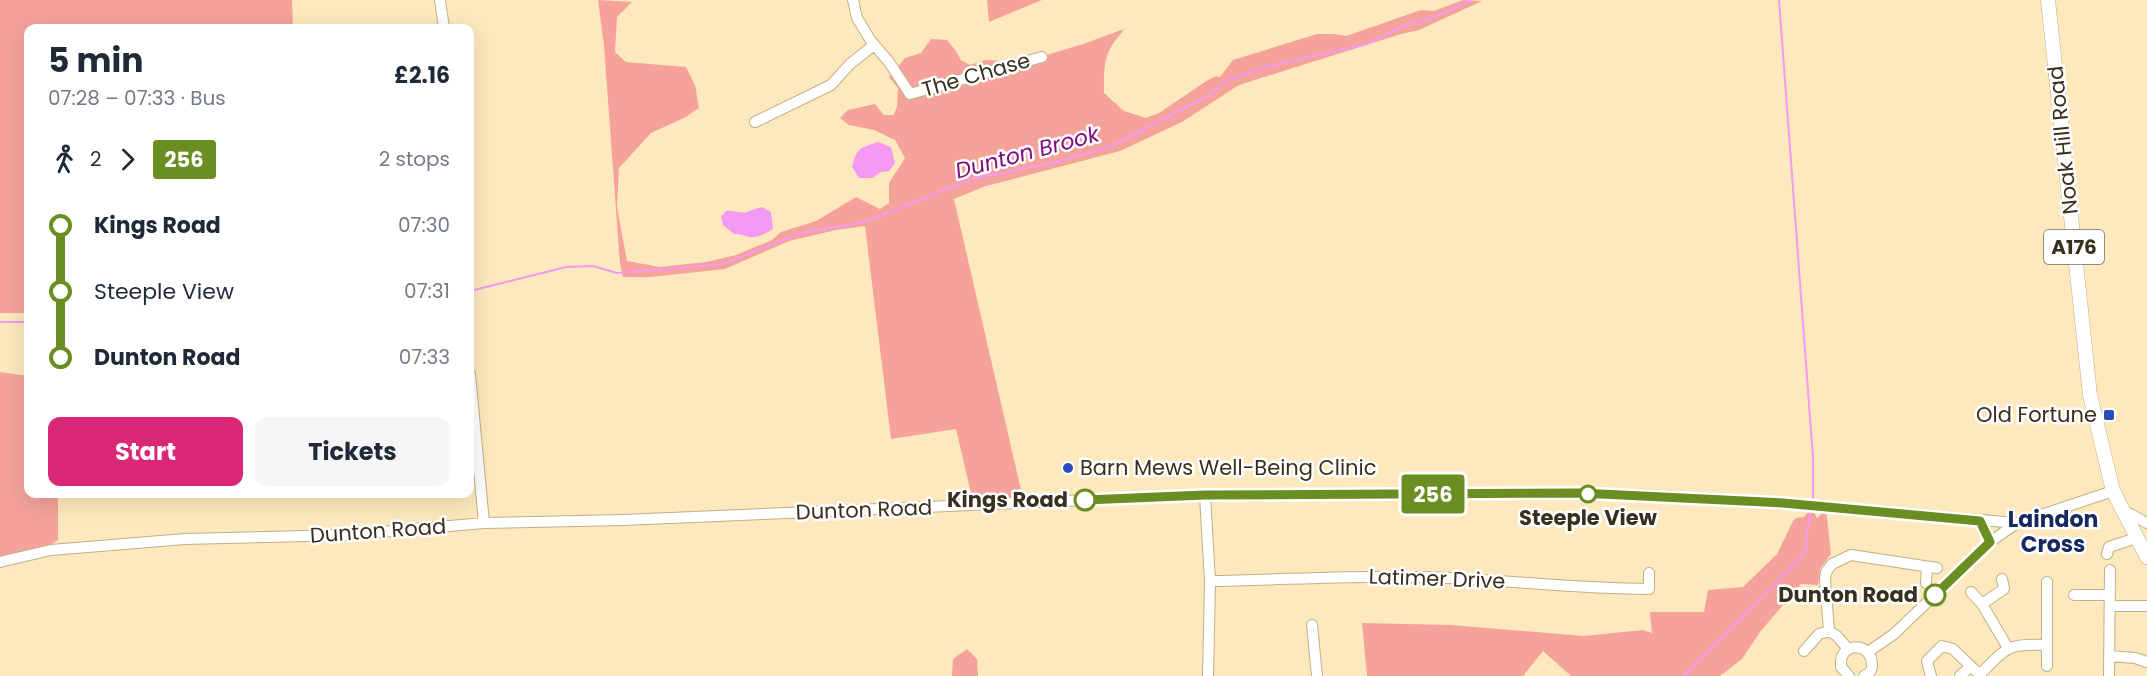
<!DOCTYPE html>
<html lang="en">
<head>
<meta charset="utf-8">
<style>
	body { margin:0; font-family:Poppins,sans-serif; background:#f6f6f7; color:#1f2937; height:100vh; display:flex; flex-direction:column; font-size:22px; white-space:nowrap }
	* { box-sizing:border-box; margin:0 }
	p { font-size:20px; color:#747a83 }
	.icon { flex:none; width:33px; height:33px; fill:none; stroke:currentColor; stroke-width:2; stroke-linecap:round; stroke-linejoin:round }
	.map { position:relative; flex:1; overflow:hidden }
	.side { position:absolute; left:24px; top:24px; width:450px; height:474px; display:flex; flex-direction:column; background:#fff; border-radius:12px; box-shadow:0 6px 24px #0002 }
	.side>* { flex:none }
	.badge { padding:0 12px; border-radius:4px; font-size:21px; line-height:39px }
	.map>.badge { position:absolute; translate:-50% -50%; box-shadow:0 0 0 3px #fff }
	.legs { display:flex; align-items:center; gap:9px; height:66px; padding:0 24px; font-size:20px }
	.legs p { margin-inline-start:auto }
	.head { display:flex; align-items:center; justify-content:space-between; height:102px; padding:0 24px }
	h1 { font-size:33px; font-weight:700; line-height:45px }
	.cta { display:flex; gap:12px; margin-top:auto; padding:12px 24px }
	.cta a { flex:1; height:69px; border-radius:12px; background:#db2777; color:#fff; font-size:24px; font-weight:700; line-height:69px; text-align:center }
	.cta a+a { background:#f6f6f7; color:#1f2937 }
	ul { padding:0 24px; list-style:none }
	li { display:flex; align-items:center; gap:21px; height:66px; font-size:22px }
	li i { display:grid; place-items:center; width:9px; height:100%; margin:0 8px; background:currentColor }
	li i::after { content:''; width:15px; height:15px; margin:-8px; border:4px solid; border-radius:50%; background:#fff }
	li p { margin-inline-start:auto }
	li:first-child i { background:linear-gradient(#0000 50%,currentColor 0) }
	li:last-child i { background:linear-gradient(currentColor 50%,#0000 0) }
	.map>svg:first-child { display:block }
	.green { fill:#f5a39a }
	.water { fill:#f499f4 }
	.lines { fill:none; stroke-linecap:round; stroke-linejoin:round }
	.stream { stroke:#f499f4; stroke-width:2 }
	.minor-casing { stroke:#c2af84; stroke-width:12 }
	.major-casing { stroke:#c2af84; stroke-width:15 }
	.minor { stroke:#fff; stroke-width:10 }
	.major { stroke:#fff; stroke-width:14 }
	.line-1-casing { stroke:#fff; stroke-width:14 }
	.line-1 { stroke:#6b8e23; stroke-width:9 }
	.poi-dot { fill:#2b4cbb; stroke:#fff; stroke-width:2 }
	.stop-1-dot { fill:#fff; stroke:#6b8e23; stroke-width:3 }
	.labels { text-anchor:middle; stroke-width:5; stroke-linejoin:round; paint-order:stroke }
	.shield { fill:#fff; stroke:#746e62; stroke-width:1.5 }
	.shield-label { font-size:20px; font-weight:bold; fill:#38301e }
	.street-label { font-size:21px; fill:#38301e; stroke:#fff }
	.poi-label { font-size:21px; fill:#38301e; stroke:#fff; text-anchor:end }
	.stop-label { font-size:21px; font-weight:bold; fill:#38301e; stroke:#fff; text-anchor:end }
	.water-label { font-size:22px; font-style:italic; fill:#7e0e82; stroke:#fff }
	.neighbourhood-label { font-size:22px; font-weight:bold; fill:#172960; stroke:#fff }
</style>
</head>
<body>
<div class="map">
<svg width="2147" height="676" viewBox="0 0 2147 676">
	<rect width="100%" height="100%" fill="#fde9bd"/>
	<path class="green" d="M0,0H292L293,28H28L27,313H0Z
		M598,0L632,2L617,17L615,52L626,62L686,67L695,85L699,108L686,117L651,133L619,168L617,207L627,261L660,267L706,262L736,255L772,240L781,232L816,221L856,197L880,209L889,203V183L905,158L895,140L874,130L849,125L840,118L848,110L875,104L884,115H894L897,106L898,88L889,77L905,58L921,53L931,39L947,40L956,51L961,60L970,65L986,60L1023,62L1083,44L1124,29C1120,36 1113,42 1110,49C1103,62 1104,80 1104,93L1124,111L1146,118L1159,113L1208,80L1216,76L1220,77L1233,60L1317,34H1333L1346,36L1421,10L1434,11L1463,0L1482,1L1419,30L1401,34L1239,85L1182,122L1120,151L986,186L954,199L1024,503L974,506L956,429L891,439L865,226L836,230L789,241L725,269L650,277H623L620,264L604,46Z
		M987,0H1042L989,22Z
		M0,372L28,376V494H58V540L51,545L0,557Z
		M1826,509L1831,554L1820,569L1818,585L1801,584L1760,632L1742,659L1720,676H1571L1543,651L1523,676H1367L1362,623L1451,625L1584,636L1643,630L1652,633L1650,612H1704L1708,590L1743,587L1777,554L1793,521L1796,518L1804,517L1807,513H1814L1817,518Z
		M967,649L977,659L978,676H952L953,659Z"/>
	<path class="water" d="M878,142L891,147L895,163L889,171L881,172L872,178H859L852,167C857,147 860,148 878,142Z
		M762,207L771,212L773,229C768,232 760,237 754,237C746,238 740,233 734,234L723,225L721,217L726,211C733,210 740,214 747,212C752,210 756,208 762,207Z"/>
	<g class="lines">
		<path class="stream" d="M1779,0L1813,458V498
			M470,291L566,267L593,266L617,273L723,264L801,233L865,222L972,179L1061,161L1114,145L1208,96L1228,80L1270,66L1367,44L1403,26L1432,18L1472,0
			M0,322H28
			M1684,676L1800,558L1806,549V538L1810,513"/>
		<defs>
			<path id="minor" d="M440,0L444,28
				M853,0L857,18L871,41L889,62L910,94L1042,57
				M755,122L831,85L850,64L874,45
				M470,374L484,523
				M1205,495L1210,581L1208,676
				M2121,509L2147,523
				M1980,521L1990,542
				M2107,554L2109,547L2136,538
				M0,562L51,550L185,539L347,535L484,523L623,520L1205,495L1501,493L1645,495L1783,503L2017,523
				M1210,581C1282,580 1353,575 1425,577C1500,579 1574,589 1649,589V573
				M1926,583L1927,567
				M1971,592L1982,604L2008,648
				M2074,595H2110
				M1982,604L2004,589L2002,579
				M2110,606H2147
				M1312,625L1317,676
				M1848,649L1837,636L1829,631L1825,580L1826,572L1832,564L1851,555L1937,568
				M1804,651L1819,634L1829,631
				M1868,652L1894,634L1990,542L2017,523L2113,491
				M2109,656L2135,658L2147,662
				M2047,666V582
				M1979,675C2007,648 2006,643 2046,645
				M1849,676L1841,667C1838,641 1872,641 1872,665C1872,671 1870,673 1864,676
				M1931,676L1927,661L1942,646L1953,649L1981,676
				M1960,676L1971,666
				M2109,676L2110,570"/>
			<path id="major" d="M2048,0L2090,395L2113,491L2147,557"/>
		</defs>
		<use href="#minor" class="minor-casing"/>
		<use href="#major" class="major-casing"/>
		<use href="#minor" class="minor"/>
		<use href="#major" class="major"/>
	</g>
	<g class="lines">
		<defs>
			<path id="line-1" d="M1085,500L1205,495L1580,493L1783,503L1980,521L1990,542L1935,595"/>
		</defs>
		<use href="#line-1" class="line-1-casing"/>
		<use href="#line-1" class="line-1"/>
	</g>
	<g class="poi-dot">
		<rect x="2103" y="409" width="12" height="12" rx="3"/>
		<circle cx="1068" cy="468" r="6"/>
	</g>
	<g class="stop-1-dot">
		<circle cx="1588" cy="494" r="8"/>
		<circle cx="1085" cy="500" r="10"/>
		<circle cx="1935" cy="595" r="10"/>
	</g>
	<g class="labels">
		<rect class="shield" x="2044" y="230" width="60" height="34" rx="4.5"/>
		<g class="shield-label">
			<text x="2074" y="254">A176</text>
		</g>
		<g class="street-label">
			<text transform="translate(976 75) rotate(-16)" y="7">The Chase</text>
			<text transform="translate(2063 140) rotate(-96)" y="7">Noak Hill Road</text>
			<text transform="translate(864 510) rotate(-2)" y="7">Dunton Road</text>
			<text transform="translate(378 531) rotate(-4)" y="7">Dunton Road</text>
			<text transform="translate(1437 579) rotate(2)" y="7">Latimer Drive</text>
		</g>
		<g class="poi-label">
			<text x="2097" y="422">Old Fortune</text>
			<text x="1080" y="475" text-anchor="start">Barn Mews Well-Being Clinic</text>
		</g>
		<g class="stop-label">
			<text x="1068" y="507">Kings Road</text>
			<text x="1588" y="525" text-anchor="middle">Steeple View</text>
			<text x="1918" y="602">Dunton Road</text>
		</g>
		<g class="water-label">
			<text transform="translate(1027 152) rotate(-15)" y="8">Dunton Brook</text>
		</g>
		<g class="neighbourhood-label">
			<text x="2053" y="527">Laindon<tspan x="2053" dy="25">Cross</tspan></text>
		</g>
	</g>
</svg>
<b class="badge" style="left:1433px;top:494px;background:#6b8e23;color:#fff">256</b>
<section class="side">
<div class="head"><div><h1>5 min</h1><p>07:28 – 07:33 · Bus</p></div><b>£2.16</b></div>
<div class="legs"><svg class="icon" aria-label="walk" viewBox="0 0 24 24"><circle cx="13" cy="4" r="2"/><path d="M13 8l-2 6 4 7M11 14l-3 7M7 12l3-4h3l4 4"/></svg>2<svg class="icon" aria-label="forward" viewBox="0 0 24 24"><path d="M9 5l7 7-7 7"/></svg><b class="badge" style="background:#6b8e23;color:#fff">256</b><p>2 stops</p></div>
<ul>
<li><i style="color:#6b8e23"></i><b>Kings Road</b><p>07:30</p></li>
<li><i style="color:#6b8e23"></i><span>Steeple View</span><p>07:31</p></li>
<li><i style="color:#6b8e23"></i><b>Dunton Road</b><p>07:33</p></li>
</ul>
<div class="cta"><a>Start</a><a>Tickets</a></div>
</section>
</div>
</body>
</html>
